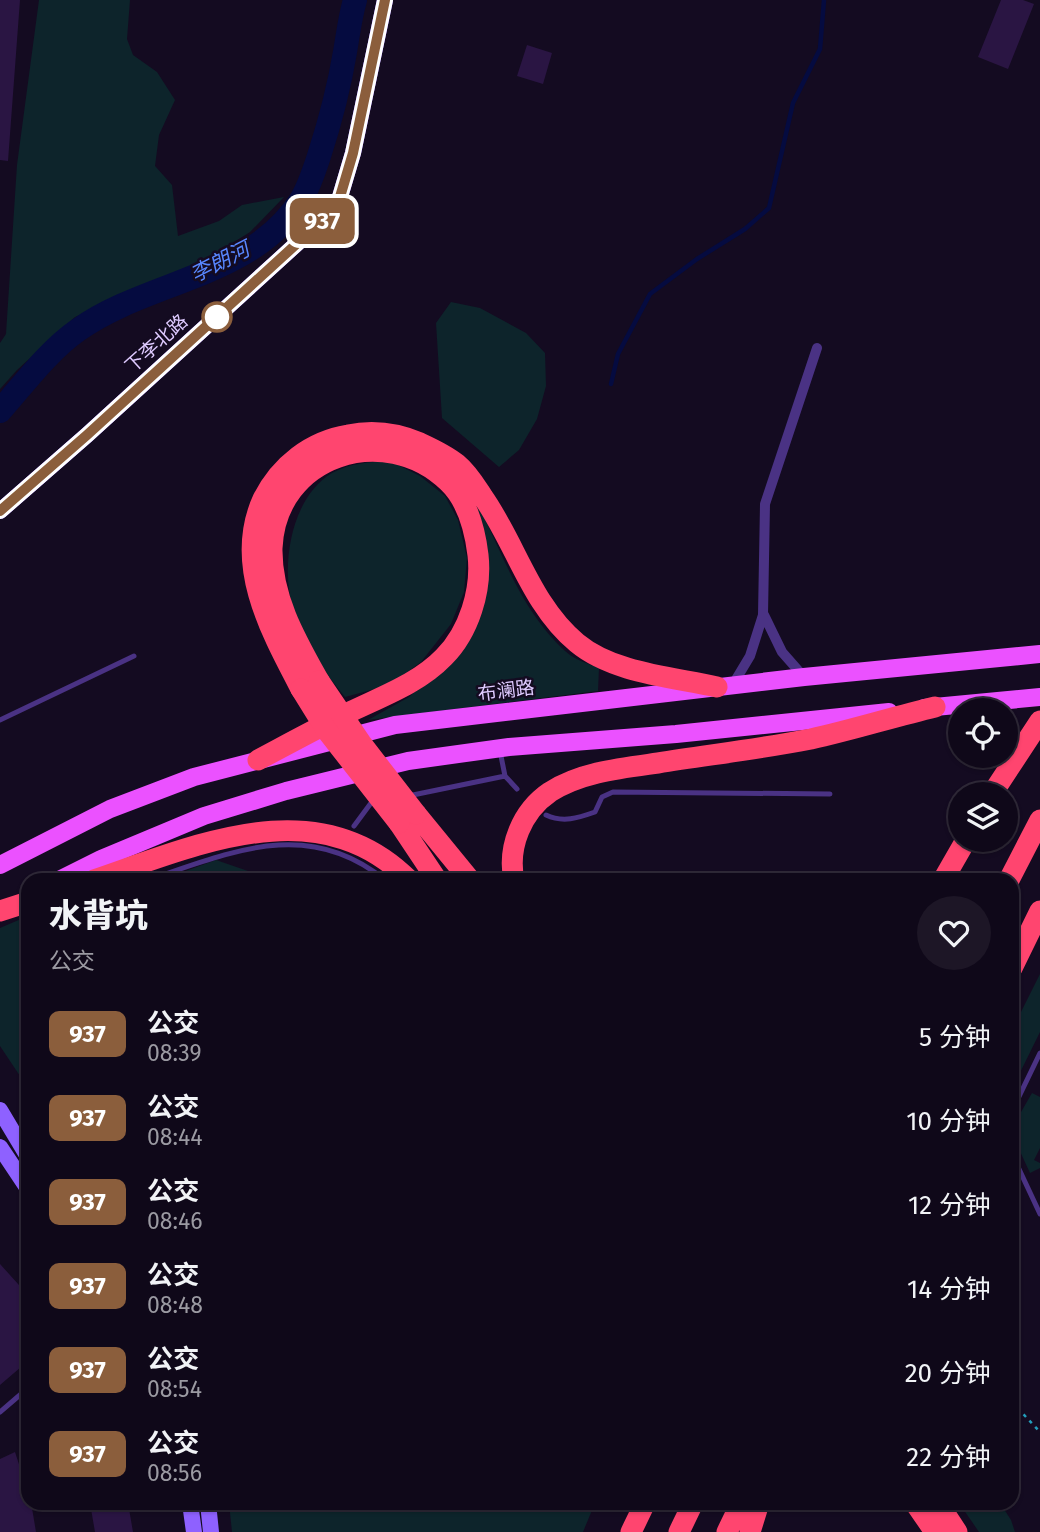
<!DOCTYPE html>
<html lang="zh">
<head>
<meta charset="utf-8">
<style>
	body { margin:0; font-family:"Fira Sans","Noto Sans SC",sans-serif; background:#1d1626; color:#f1f3f6; height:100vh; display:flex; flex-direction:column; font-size:26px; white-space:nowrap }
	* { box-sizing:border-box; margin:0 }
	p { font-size:23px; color:#9b9aa2 }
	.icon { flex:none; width:38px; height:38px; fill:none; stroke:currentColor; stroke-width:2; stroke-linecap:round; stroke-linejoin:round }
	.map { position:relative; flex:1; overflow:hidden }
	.panel { position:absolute; left:21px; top:873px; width:998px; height:637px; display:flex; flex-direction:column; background:#0f0819; border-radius:21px; box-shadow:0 2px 5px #0004,0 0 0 2px #2f2938 }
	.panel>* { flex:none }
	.badge { padding:0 14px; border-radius:10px; font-size:24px; line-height:46px }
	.controls { position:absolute; left:948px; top:698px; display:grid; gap:14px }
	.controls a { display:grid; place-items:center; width:70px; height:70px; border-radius:50%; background:#0f0819; box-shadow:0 2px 5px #0004,0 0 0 2px #2f2938; font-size:35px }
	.map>.badge { position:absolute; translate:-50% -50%; box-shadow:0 0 0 4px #fff }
	.round { display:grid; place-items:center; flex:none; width:74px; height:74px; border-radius:37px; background:#1d1626 }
	.headline { display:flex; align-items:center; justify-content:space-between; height:119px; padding:0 28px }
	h1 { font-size:33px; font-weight:800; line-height:52px }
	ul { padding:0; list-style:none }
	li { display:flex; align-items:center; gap:21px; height:84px; padding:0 28px }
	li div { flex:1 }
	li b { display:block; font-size:26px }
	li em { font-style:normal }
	li .badge { min-width:77px; font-weight:700; text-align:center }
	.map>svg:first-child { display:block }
	.green { fill:#0d242b }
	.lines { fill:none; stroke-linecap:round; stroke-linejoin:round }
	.stream { stroke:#050b40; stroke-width:4.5 }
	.river { stroke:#050b40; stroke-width:24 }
	.building { fill:#2a1543 }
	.path { stroke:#239dbb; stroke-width:2.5; stroke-dasharray:3.5 5; stroke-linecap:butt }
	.lane { stroke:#4a3284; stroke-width:5 }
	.street { stroke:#4a3284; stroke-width:10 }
	.secondary { stroke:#8e61ff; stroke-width:16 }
	.primary { stroke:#eb51ff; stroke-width:18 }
	.highway { stroke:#ff456f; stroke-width:21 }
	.highway-bridge { stroke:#ff456f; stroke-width:21 }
	.line-casing { stroke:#fff; stroke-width:16 }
	.line { stroke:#8b5e3c; stroke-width:10 }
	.stop-dot { fill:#fff; stroke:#8b5e3c; stroke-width:3.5 }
	.labels { text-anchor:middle; stroke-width:5; stroke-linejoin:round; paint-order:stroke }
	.street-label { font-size:19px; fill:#decaff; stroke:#140b21 }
	.water-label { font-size:21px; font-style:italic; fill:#5887ff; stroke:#140b21 }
</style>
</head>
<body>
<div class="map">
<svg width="1040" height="1532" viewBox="0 0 1040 1532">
	<rect width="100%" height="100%" fill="#140b21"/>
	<path class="green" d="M39,0H130L127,39L133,55L157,72L175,100L159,135L155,166L172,185L178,236L219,221L242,205L284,197L250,232L209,258L75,317L17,370L0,389V343L6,334L17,165Z
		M451,302L480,308L526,333L545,353L546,386L537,419L519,450L499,467L442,418L436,323Z
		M390,461L420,476L445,496L458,520L467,558L464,592L451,624L421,662L390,685L345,697C323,671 303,642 293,609C280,566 291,497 332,473C350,463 370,462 390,461Z
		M466,489L477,502C503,555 523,616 570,655C578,661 590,664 599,668L598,691L368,720L409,697L441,667L484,594Z
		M216,860L248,871L323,874L334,880H161Z
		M28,916V1088L0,1046V928Z
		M1040,974V1032L1012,1089V1030Z
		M1032,1093L1040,1097V1148L1034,1160L1040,1163V1168L1030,1173L1012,1134L1013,1126Z
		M229,1503H595L583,1532H232Z
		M959,1503H1000L1011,1520L1015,1532H979Z"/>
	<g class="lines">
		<path class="stream" d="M611,384L618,354L650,294L697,259L745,229L769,208L793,103L820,49L824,0"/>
		<path class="river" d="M0,411C24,384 48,351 78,330C148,280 251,278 301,200C309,187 314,171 319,156C330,122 339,88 345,52C348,35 350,17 355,0"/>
	</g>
	<path class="building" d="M0,0H20L8,161L0,160Z
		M1001,0H1023L1034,4L1008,69L978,57Z
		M527,45L552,53L543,84L517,76Z
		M0,1264L28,1295V1361L0,1385Z
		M15,1452L28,1492V1503H31L32,1508L36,1532H0V1459Z
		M90,1503H128L133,1532H95Z"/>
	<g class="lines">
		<path class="path" d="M1012,1402L1040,1432"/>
		<path class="lane" d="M0,720L134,656
			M500,751L505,776L517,789
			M408,796L505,776
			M546,815C563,823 578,818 595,812L602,797L613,792L830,794
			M354,826L371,803L378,802
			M148,880C231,852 308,817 385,880
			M1012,1111L1040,1053
			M1012,1154L1040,1214
			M0,1412L28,1388"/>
		<path class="street" d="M764,615L782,652L804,677
			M732,686L750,656L763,615L765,504L817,348"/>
		<path class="secondary" d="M0,511L87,435L337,207L353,153L385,0
			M0,1110L28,1157
			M0,1147L28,1189
			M190,1503L194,1532
			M208,1503L211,1532"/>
		<path class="primary" d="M924,708L1040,697
			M0,865L110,809L194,777L395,725L804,677L1040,654
			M59,880L101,859L204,816L286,791L408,761L509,747L676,734L889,712"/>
		<path class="highway" d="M301,689C271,632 233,564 263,499C280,465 311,441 348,435C373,430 397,433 420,443C433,449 446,455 457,464C468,473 475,485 483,497C516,544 531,605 577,643C613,673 672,677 717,687
			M258,760C290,743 321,726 352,711C383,696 419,683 444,657C469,632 482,590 478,555C475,530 467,500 448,482C385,421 276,455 272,548C271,597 296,640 319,681
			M992,794L1040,721
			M416,814L470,880
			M399,823L437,880
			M94,880C197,845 318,789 409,880
			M514,880C507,847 522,811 550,792C581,772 622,768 658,763C708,755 760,749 811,739C852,730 893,717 935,707
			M943,880L966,840
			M1009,880L1040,820
			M0,911L28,902
			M1012,968L1040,911
			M915,1503L935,1532
			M938,1503L957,1532
			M631,1532L645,1503
			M679,1532L693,1503
			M727,1532L741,1503
			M750,1532L759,1503"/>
		<path class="highway-bridge" d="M319,681L361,743L416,814
			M301,689L327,731L399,823"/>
	</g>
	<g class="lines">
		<defs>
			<path id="line" d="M0,511L87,435L337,207L353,153L385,0"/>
		</defs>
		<use href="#line" class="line-casing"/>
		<use href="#line" class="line"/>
	</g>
	<circle class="stop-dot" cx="217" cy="317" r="14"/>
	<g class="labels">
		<g class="street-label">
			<text transform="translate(156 343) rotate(-42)" y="7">下李北路</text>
			<text transform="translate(506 690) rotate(-7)" y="7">布澜路</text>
		</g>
		<g class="water-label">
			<text transform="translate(220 262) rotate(-27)" y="7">李朗河</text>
		</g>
	</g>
</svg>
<div class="controls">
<a><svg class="icon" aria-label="locate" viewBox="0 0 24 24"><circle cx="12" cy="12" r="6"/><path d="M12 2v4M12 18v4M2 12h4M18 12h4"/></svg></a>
<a><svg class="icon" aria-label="layers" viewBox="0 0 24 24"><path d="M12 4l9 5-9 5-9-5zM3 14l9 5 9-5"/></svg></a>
</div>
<b class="badge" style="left:322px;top:221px;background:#8b5e3c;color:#fff">937</b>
<section class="panel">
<div class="headline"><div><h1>水背坑</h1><p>公交</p></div><a class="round"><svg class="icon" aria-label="heart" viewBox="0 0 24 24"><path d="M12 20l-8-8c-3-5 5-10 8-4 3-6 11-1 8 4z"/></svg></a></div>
<ul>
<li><span class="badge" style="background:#8b5e3c;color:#fff">937</span><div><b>公交</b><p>08:39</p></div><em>5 分钟</em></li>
<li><span class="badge" style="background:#8b5e3c;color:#fff">937</span><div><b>公交</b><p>08:44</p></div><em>10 分钟</em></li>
<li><span class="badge" style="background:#8b5e3c;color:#fff">937</span><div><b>公交</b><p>08:46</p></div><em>12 分钟</em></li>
<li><span class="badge" style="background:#8b5e3c;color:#fff">937</span><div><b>公交</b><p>08:48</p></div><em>14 分钟</em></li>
<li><span class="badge" style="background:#8b5e3c;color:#fff">937</span><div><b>公交</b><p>08:54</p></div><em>20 分钟</em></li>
<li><span class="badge" style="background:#8b5e3c;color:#fff">937</span><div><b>公交</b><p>08:56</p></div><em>22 分钟</em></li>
</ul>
</section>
</div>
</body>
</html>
